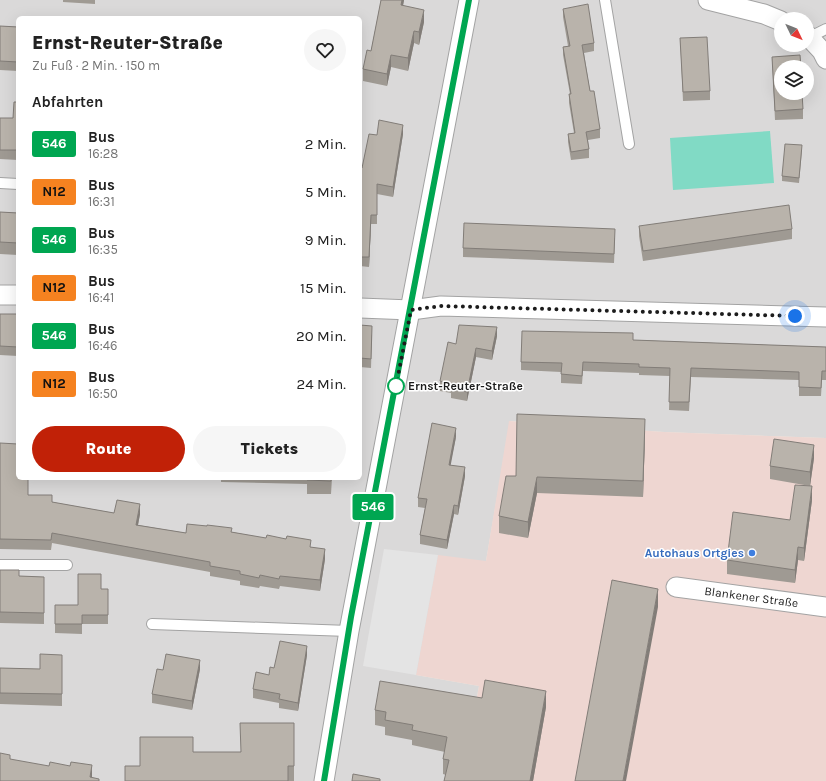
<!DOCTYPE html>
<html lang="de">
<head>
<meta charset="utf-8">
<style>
	body { margin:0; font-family:Karla,sans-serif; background:#f6f6f6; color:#222; height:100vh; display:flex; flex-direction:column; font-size:15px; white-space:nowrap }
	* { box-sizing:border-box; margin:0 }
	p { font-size:13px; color:#767676 }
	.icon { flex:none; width:22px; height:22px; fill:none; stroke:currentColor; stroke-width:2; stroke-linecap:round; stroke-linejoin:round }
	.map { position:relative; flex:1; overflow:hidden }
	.side { position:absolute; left:16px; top:16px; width:346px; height:464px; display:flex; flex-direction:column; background:#fff; border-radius:6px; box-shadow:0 4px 16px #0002 }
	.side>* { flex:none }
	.badge { padding:0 8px; border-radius:3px; font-size:14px; line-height:26px }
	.needle { width:26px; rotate:133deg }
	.buttons { position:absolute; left:774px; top:12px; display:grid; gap:8px }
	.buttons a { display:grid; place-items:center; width:40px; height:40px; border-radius:50%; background:#fff; box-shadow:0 4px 16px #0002; font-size:20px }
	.you { position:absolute; width:20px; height:20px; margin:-10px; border:3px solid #fff; border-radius:50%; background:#1a73e8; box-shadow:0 0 0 6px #1a73e833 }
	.map>.badge { position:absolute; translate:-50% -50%; box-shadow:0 0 0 2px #fff }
	h2 { padding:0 16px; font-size:15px; line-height:36px }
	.round { display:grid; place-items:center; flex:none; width:42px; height:42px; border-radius:21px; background:#f6f6f6 }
	.headline { display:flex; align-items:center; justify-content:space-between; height:68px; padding:0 16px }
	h1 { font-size:19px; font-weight:800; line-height:30px }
	.cta { display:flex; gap:8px; margin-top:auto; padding:8px 16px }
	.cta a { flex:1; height:46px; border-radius:24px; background:#c12107; color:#fff; font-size:16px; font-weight:800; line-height:46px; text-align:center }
	.cta a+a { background:#f6f6f6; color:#222 }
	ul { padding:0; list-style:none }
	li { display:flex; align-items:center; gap:12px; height:48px; padding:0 16px }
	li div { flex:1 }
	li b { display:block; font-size:15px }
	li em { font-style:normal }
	li .badge { min-width:44px; font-weight:700; text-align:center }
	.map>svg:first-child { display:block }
	.residential { fill:#dad9d9; fill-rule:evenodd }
	.commercial { fill:#eed6d1 }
	.pitch { fill:#81dac5 }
	.parking { fill:#e4e4e4 }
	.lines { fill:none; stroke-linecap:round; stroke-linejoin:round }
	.lane-casing { stroke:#a3a3a3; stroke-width:12 }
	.street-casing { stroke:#a3a3a3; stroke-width:21 }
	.lane { stroke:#fff; stroke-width:10 }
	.street { stroke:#fff; stroke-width:19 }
	.wall { fill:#9f9a93 }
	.shaded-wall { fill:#827d78 }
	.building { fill:#b9b3ab; stroke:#827d78 }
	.line-casing { stroke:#fff; stroke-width:9 }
	.line { stroke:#00a651; stroke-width:6 }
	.walk { stroke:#1c1c1c; stroke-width:4; stroke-dasharray:0 7.2 }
	.stop-dot { fill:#fff; stroke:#00a651; stroke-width:2 }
	.shop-dot { fill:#3f7fe0; stroke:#fff; stroke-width:1.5 }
	.labels { text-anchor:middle; stroke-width:3; stroke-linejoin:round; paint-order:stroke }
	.stop-label { font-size:12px; font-weight:bold; fill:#1c1c1c; stroke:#fff; text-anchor:start }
	.shop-label { font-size:12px; font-weight:bold; fill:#366cbe; stroke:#fff; text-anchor:end }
	.street-label { font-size:12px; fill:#1c1c1c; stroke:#fff }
</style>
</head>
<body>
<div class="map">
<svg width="826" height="781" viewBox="0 0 826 781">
	<rect width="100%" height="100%" fill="#edebe2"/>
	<path class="residential" d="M0,0H826V438L664,432L510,421L486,561L416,675L479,686L461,781H0ZM18,18H360V478H18ZM781,19H807V45H781ZM781,67H807V93H781Z"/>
	<path class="commercial" d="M509,421L664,432L826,438V781H461L479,686L416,675L438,555L486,561Z"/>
	<path class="pitch" d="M770,131L774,183L673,190L670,138Z"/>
	<path class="parking" d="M384,549L438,555L416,675L363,666Z"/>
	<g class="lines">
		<defs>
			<path id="lane" d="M605,0L629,144
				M810,37L826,29
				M0,183L18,184
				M0,565H67
				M152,624L349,631"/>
			<g id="street">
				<path d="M708,0L764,14L781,21"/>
				<path d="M807,35L822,51L826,59"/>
				<path d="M0,295H18"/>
				<path d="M360,308L411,310L441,306L826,317"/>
				<path id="s1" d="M676,587L826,607"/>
				<path d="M324,781L349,631L469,0"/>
			</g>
		</defs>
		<use href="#lane" class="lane-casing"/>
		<use href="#street" class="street-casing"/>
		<use href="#lane" class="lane"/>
		<use href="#street" class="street"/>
	</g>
	<path class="wall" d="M63,0H95V4L63,2Z
		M381,0H404L403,5L424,22L419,45L414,43L408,71L391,67L387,86L363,81V69L371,51Z
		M563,9L594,43V51L584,53L590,91L600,129V138L588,140L589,149V158L571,160L568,142V134L574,133L569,103V94H570L563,55V47L568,46L563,17Z
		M0,26L18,27V71L0,70Z
		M680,38L710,91V100L683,101Z
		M772,57L803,109V119L775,120Z
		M18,102V160L0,159V118H13Z
		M403,134L393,197L377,194V224H371L369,267L360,266V168H362L377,135Z
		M802,150L799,183L782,181V176Z
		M0,212L18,213V255L0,254Z
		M639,226L792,229V239L643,261L639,236Z
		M615,238L614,263L463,257V248Z
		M0,314H18V356L0,355Z
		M360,325L372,335L371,368L360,367Z
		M497,336L492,360L476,357L467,401L451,398V393L440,391V381L456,344Z
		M633,340L826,347V380H822L821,396H799V380L691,377L689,411L669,410L670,376L639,375V373L583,371L582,384L561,383V372L521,370V362Z
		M645,435L643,497L537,493L528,538L499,533V516L516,476Z
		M456,437L450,465L465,476L458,515L454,514L447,549L420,544V535L425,508L418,507V498Z
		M0,443L28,495L52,502L114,513L140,514L138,525L186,533L232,532L311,547L325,559L320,591L280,586L279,589L260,586L259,588L240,585V581L210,576V572L52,543L51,550L0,549Z
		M814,458L810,486L770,479V466Z
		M221,478H332L331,494H307V484L221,482Z
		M812,500L804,561L798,560L795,583L727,574V560L790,520Z
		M0,570L19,576L44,577V624L0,623Z
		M101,589H108V624H82V634L55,633V605H78Z
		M62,655V706L0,704V668L40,669Z
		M307,655L298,711L279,708V703L253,698V689L269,675L274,668Z
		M200,669L192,710L152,703V694L163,670Z
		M482,698L546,707L533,781H444L446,775L443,774V759L445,752L412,745V740L385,735V727L375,725V710Z
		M294,723V781H125L140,766L193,752H240Z"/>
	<path class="shaded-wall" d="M402,0H404L401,17V5Z
		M424,10V22L419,45V32Z
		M414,31V43L408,71V58Z
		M391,55V67L387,86V74Z
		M403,125V134L393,197V187Z
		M371,215V224L369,267V257Z
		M497,327V336L492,360V351Z
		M476,348V357L467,401V392Z
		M645,419V435L643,497V481Z
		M456,428V437L449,474V465Z
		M814,445V458L810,486V472Z
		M465,467V476L458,515V506Z
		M537,477V493L528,538V522Z
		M812,486V500L804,561V548Z
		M140,504V514L136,535V525Z
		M454,505V514L447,549V540Z
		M798,547V560L795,583V570Z
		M325,549V559L320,591V580Z
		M658,589V607L626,781H623Z
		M307,646V655L298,711V703Z
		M200,660V669L192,710V701Z
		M546,691V707L533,781H530Z
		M92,765V777L91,781L90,777Z"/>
	<path class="building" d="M381,0H402L401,5L424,10L419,32L414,31L408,58L391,55L387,74L363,69L367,50L371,51Z
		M588,4L594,43L582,45L590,91H594L600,129L586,132L589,149L571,152L568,134L575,133L569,94H571L563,47L570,46L563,9Z
		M0,26L18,27V62L0,61Z
		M707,37L710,91L683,92L680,38Z
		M800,55L801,67H781V93H802L803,109L775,111L772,57Z
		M14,102H18V150H0V118H13Z
		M379,120L403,125L393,187L377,184V215H371L369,257H360V168H362L369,134L377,135Z
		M785,144L802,145L799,178L782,176Z
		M789,205L792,229L643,251L639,226Z
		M0,212L18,213V243L0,242Z
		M464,223L615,229L614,254L463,248Z
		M0,314H18V347L0,346Z
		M360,325L372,326L371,359L360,358Z
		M459,325L497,327L492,351L476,348L467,392L451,389L452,384L440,381L448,342L456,344Z
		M522,331L633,333V340L826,347V371H822L821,388L799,387V372L691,368L689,402H669L670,368L639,367V364L583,362L582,376L561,374L562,363L521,362Z
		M517,414L645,419L643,481L537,477L528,522L499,516L506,476H516Z
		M432,423L456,428L449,465L465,467L458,506L454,505L447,540L420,535L427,499L418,498Z
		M774,439L814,445L810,472L770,466Z
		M0,443L18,444V478H28V495H52V502L114,513L117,500L140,504L136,525L186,533L187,524L207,526V525L232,528L231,532L266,538L267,535L286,539L287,536L311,540L310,547L325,549L320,580L280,576L279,579L260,575L259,578L240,574V571L210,566V562L52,533L51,540L0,539Z
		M307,478H331V481L307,480Z
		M795,485L812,486L804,548L798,547L795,570L727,560L733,512L790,520Z
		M0,570H19V576L44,577V613L0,612Z
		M78,574H101V589H108V615H82V624H55V605H78Z
		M612,580L658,589L623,781H575Z
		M280,641L307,646L298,703L279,699L280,694L253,689L256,672L269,675L270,667L274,668Z
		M40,654L62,655V694L0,693V668L40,669Z
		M166,654L200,660L192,701L152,694L157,669L163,670Z
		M485,680L546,691L530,781H444L449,760L443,759L447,737L412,730L413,725L385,720L386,712L375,710L380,681L482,698Z
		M240,723H294V766H288V781H125V766H140V737H193V752H241Z
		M0,753L10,755V759L49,766L50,762L70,766L71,762L92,765L90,777L99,779V781H0Z
		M353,774L380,779V781H352Z"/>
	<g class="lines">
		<defs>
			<path id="line" d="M324,781L351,617L469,0"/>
		</defs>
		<use href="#line" class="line-casing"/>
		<use href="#line" class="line"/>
		<path class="walk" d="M396,386L411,310L441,306L795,316"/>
	</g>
	<circle class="stop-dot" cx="396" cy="386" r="8"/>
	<circle class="shop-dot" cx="752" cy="553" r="4"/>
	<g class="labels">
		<g class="stop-label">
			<text x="408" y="390">Ernst-Reuter-Straße</text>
		</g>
		<g class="shop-label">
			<text x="744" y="557">Autohaus Ortgies</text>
		</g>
		<g class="street-label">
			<text dy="4" stroke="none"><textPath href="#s1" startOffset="76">Blankener Straße</textPath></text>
		</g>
	</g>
</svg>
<div class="buttons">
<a><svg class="needle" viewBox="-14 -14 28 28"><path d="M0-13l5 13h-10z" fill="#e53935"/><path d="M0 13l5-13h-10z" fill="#767676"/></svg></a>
<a><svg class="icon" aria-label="layers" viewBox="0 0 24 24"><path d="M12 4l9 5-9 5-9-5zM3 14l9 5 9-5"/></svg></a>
</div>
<div class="you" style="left:795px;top:316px"></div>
<b class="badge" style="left:373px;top:507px;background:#00a651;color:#fff">546</b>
<section class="side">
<div class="headline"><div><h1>Ernst-Reuter-Straße</h1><p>Zu Fuß · 2 Min. · 150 m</p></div><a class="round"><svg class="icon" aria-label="heart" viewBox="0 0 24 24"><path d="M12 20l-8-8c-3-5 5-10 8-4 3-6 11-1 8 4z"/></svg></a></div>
<h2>Abfahrten</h2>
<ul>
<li><span class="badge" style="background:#00a651;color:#fff">546</span><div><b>Bus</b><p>16:28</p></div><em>2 Min.</em></li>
<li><span class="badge" style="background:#f58220;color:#111">N12</span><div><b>Bus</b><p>16:31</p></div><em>5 Min.</em></li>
<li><span class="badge" style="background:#00a651;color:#fff">546</span><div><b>Bus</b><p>16:35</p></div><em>9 Min.</em></li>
<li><span class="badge" style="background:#f58220;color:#111">N12</span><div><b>Bus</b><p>16:41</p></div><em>15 Min.</em></li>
<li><span class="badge" style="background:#00a651;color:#fff">546</span><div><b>Bus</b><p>16:46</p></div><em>20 Min.</em></li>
<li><span class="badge" style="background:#f58220;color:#111">N12</span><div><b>Bus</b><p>16:50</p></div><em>24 Min.</em></li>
</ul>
<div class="cta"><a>Route</a><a>Tickets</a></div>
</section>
</div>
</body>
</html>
